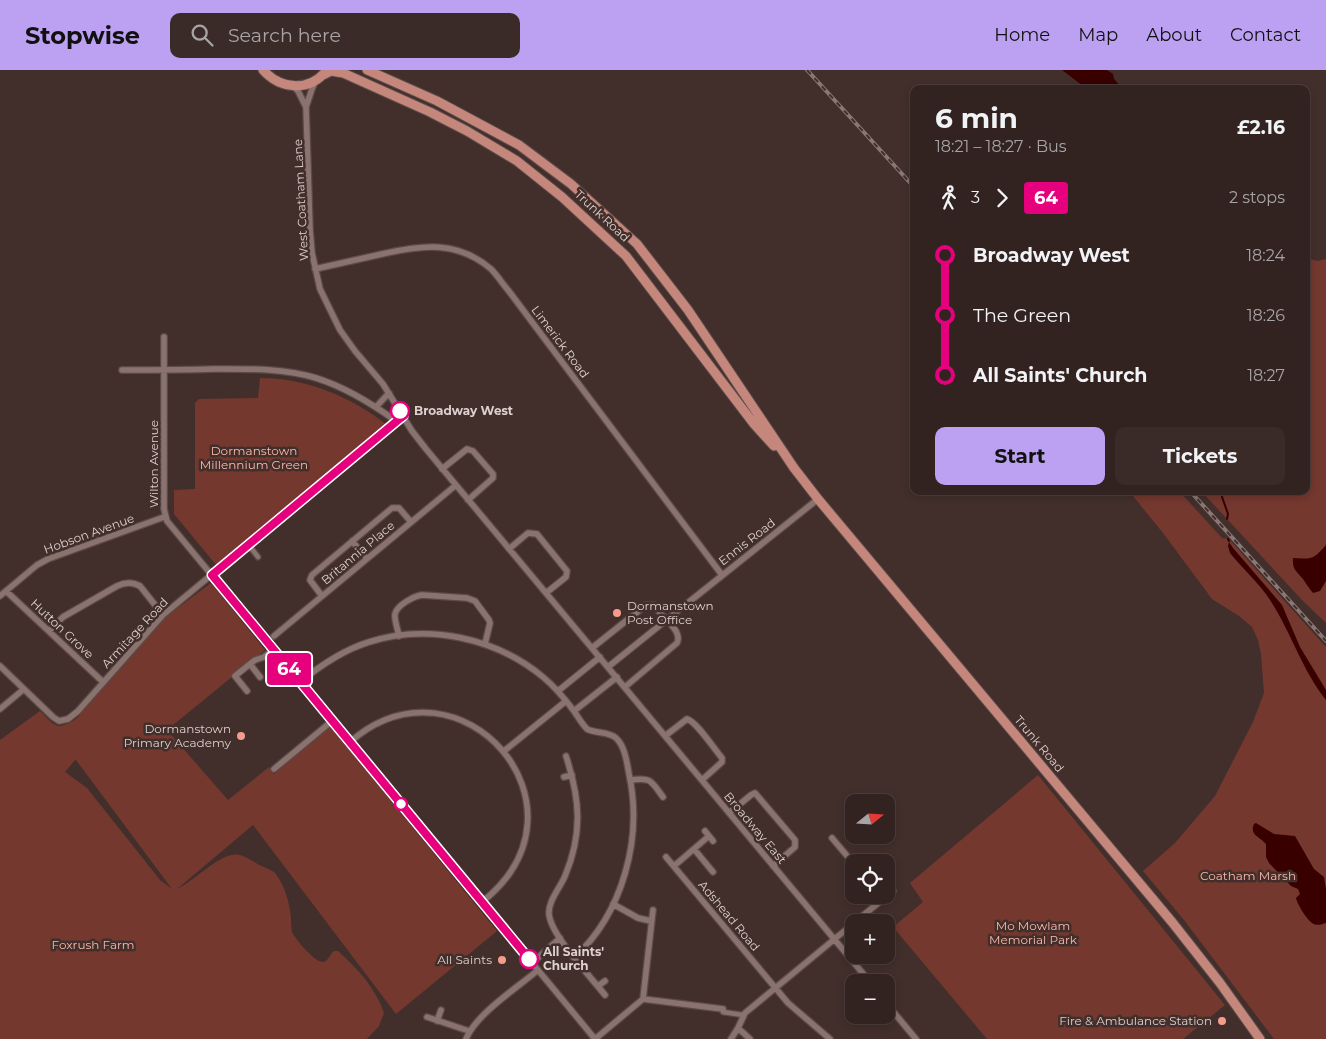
<!DOCTYPE html>
<html lang="en">
<head>
<meta charset="utf-8">
<style>
	body { margin:0; font-family:Montserrat,sans-serif; background:#3a2b29; color:#f1f3f6; height:100vh; display:flex; flex-direction:column; font-size:19px; white-space:nowrap }
	* { box-sizing:border-box; margin:0 }
	p { font-size:16px; color:#a8a4a5 }
	.icon { flex:none; width:28px; height:28px; fill:none; stroke:currentColor; stroke-width:2; stroke-linecap:round; stroke-linejoin:round }
	.map { position:relative; flex:1; overflow:hidden }
	.drawer { position:absolute; left:910px; top:15px; width:400px; height:410px; display:flex; flex-direction:column; background:#322320; border-radius:10px; box-shadow:0 2px 8px #0003,0 0 0 1px #4d403e }
	.drawer>* { flex:none }
	.badge { padding:0 10px; border-radius:4px; font-size:18px; line-height:32px }
	.needle { width:32px; rotate:72deg }
	.tools { position:absolute; left:845px; top:724px; display:grid; gap:10px }
	.tools a { display:grid; place-items:center; width:50px; height:50px; border-radius:10px; background:#322320; box-shadow:0 2px 8px #0003,0 0 0 1px #4d403e; font-size:25px }
	.map>.badge { position:absolute; translate:-50% -50%; box-shadow:0 0 0 2px #fff }
	.legs { display:flex; align-items:center; gap:8px; height:55px; padding:0 25px; font-size:16px }
	.legs p { margin-inline-start:auto }
	.head { display:flex; align-items:center; justify-content:space-between; height:85px; padding:0 25px }
	h1 { font-size:28px; font-weight:700; line-height:38px }
	.cta { display:flex; gap:10px; margin-top:auto; padding:10px 25px }
	.cta a { flex:1; height:58px; border-radius:10px; background:#bca0f2; color:#111; font-size:20px; font-weight:700; line-height:58px; text-align:center }
	.cta a+a { background:#3a2b29; color:#f1f3f6 }
	ul { padding:0 25px; list-style:none }
	li { display:flex; align-items:center; gap:18px; height:60px; font-size:19px }
	li i { display:grid; place-items:center; width:8px; height:100%; margin:0 6px; background:currentColor }
	li i::after { content:''; width:12px; height:12px; margin:-6px; border:4px solid; border-radius:50%; background:#322320 }
	li p { margin-inline-start:auto }
	li:first-child i { background:linear-gradient(#0000 50%,currentColor 0) }
	li:last-child i { background:linear-gradient(currentColor 50%,#0000 0) }
	header { display:flex; align-items:center; gap:30px; box-sizing:border-box; height:70px; padding:0 25px; background:#bca0f2; color:#111 }
	header strong { font-size:24px }
	nav { display:flex; gap:28px; margin-inline-start:auto; font-size:18px }
	.search { width:350px; height:45px; background:#3a2b29; display:flex; align-items:center; gap:12px; box-sizing:border-box; padding:0 18px; border-radius:10px; color:#a8a4a5; font-size:19px }
	.map>svg:first-child { display:block }
	.green { fill:#74382f; fill-rule:evenodd }
	.water { fill:#380100 }
	.lines { fill:none; stroke-linecap:round; stroke-linejoin:round }
	.stream { stroke:#380100; stroke-width:2 }
	.pedestrian-casing { stroke:#5b4b48; stroke-width:7 }
	.minor-casing { stroke:#5b4b48; stroke-width:8 }
	.primary-casing { stroke:#5b4b48; stroke-width:11 }
	.pedestrian { stroke:#8a736f; stroke-width:4.5 }
	.minor { stroke:#8a736f; stroke-width:5.5 }
	.primary { stroke:#c5877c; stroke-width:9 }
	.rail-casing { stroke:#887875; stroke-width:4 }
	.rail { stroke:#422f2b; stroke-width:2; stroke-dasharray:5.5; stroke-linecap:butt }
	.line-1-casing { stroke:#fff; stroke-width:11 }
	.line-1 { stroke:#e6007e; stroke-width:8 }
	.stop-1-dot { fill:#fff; stroke:#e6007e; stroke-width:2.5 }
	.poi-dot { fill:#f59d8d; stroke:#422f2b; stroke-width:2 }
	.labels { text-anchor:middle; stroke-width:5; stroke-linejoin:round; paint-order:stroke }
	.street-label { font-size:12px; fill:#ddd0ce; stroke:#422f2b }
	.stop-label { font-size:12px; font-weight:bold; fill:#ddd0ce; stroke:#422f2b; text-anchor:start }
	.park-label { font-size:12px; fill:#fcb7aa; stroke:#422f2b }
	.poi-label { font-size:12px; fill:#ddd0ce; stroke:#422f2b; text-anchor:end }
</style>
</head>
<body>
<header>
<strong>Stopwise</strong>
<div class="search"><svg class="icon" aria-label="search" viewBox="0 0 24 24"><circle cx="10" cy="10" r="6"/><path d="M15 15l6 6"/></svg>Search here</div>
<nav><a>Home</a><a>Map</a><a>About</a><a>Contact</a></nav>
</header>
<div class="map">
<svg width="1326" height="969" viewBox="0 0 1326 969">
	<rect width="100%" height="100%" fill="#422f2b"/>
	<path class="green" d="M1306,188L1318,191L1326,189V553L1303,531L1201,421H1306Z
		M260,308C305,308 351,326 387,355L217,496L174,444V420L195,419V333L199,329L258,328Z
		M1129,421H1179L1222,468L1229,469L1326,577V969H1274L1184,850L1143,801L1175,773L1215,726L1253,652L1264,623L1261,584L1258,570L1252,557L1239,546L1212,529L1163,463Z
		M211,513L265,580L167,660L228,730L269,697L274,704L330,656L497,861L396,944L253,755L177,819C194,811 215,788 232,785C241,783 249,789 256,793C262,797 272,799 276,804C285,817 289,831 291,847C291,851 291,857 292,862C295,869 316,894 324,892C328,891 330,884 334,881H338C358,899 375,917 384,943L379,956L367,969H0V670L40,641C55,656 57,662 77,648L163,549ZM75,690H76L172,819L160,810L87,718L65,702Z
		M1038,705L1225,935L1183,969H987L893,857L923,832L910,813Z"/>
	<path class="water" d="M1062,0H1107L1113,4L1114,9L1123,19H1087Z
		M1229,472L1233,478L1282,535L1300,577L1326,620V630C1302,600 1291,562 1270,530C1259,513 1243,499 1230,483L1228,476Z
		M1326,475V511L1320,521L1313,523C1309,518 1306,514 1303,509C1297,501 1292,500 1293,488C1312,489 1313,490 1326,475Z
		M1256,753L1274,764L1295,766L1314,799L1324,807L1326,819V853C1322,854 1318,856 1314,854C1308,852 1297,834 1296,828L1300,824L1298,819L1291,816L1269,793L1266,787V774C1260,767 1249,765 1254,754Z"/>
	<g class="lines">
		<path class="stream" d="M1220,421L1228,444L1227,449
			M1228,469L1229,471"/>
		<defs>
			<path id="pedestrian" d="M248,474L258,487
				M723,939V942L743,945"/>
			<path id="minor" d="M293,16L298,21L306,37L310,160L312,183L320,219L340,260L355,281L383,314L412,361L426,379L870,912
				M306,37L312,19L316,10
				M315,199C337,194 360,189 382,184C422,175 457,170 491,199C497,205 502,213 508,220L722,505
				M164,267V439L167,451L595,969L643,929L653,840
				M122,300C153,300 183,300 214,299C248,299 283,298 316,308C345,317 371,333 396,351
				M376,337L389,323
				M442,399L467,379L473,381L493,404V408L468,430
				M352,471L367,489
				M509,479L528,463L537,464L567,501L566,507L546,523
				M6,521L103,612
				M0,526L37,495L48,489L164,447
				M322,526L310,510L312,505L392,438H399L411,452
				M689,532L818,429
				M49,561L63,547L117,516C125,512 133,512 140,516L163,545
				M274,566L456,415
				M399,566C398,560 394,550 395,544C397,535 414,526 422,525L467,528L475,531L489,550L490,553L485,574
				M592,578L646,535H654L666,550
				M250,594L260,607
				M0,596L53,647L59,651L68,649L78,641L163,545L403,346
				M608,597L685,535
				M300,612C321,595 343,580 369,572C428,553 496,568 543,607C555,617 565,629 574,641C578,647 582,654 587,659C597,664 608,661 616,668C625,676 627,693 629,704C643,768 623,843 574,888
				M625,617L677,573C681,564 673,557 667,550
				M247,621L235,606L255,590L264,587L273,580
				M558,621L600,587
				M0,639L24,619
				M574,641L617,607
				M665,666L687,649C697,652 714,679 722,688V692L702,710
				M350,672C460,576 602,737 482,832
				M504,681L566,631
				M566,686C580,729 583,763 565,806C560,818 548,831 549,844C551,866 591,907 605,925
				M274,699L332,651
				M564,707L572,705
				M630,710C652,707 651,711 663,727
				M729,743L751,725L755,723L795,770V777L773,796
				M705,761L713,771
				M832,768L854,794
				M694,779L713,802
				M666,787L788,933L830,969
				M674,796L709,766
				M613,834L638,848L651,851
				M855,852L893,821
				M532,893L560,868
				M598,916L605,911
				M643,929L723,939
				M886,933L916,969
				M427,947L469,961
				M437,951L441,940
				M738,958L750,969
				M466,969C476,944 517,918 538,900
				M731,969L738,958L745,943L854,853"/>
			<path id="primary" d="M263,0C281,20 310,22 327,0
				M367,0L437,31L519,75L571,114L637,174L688,240L794,398L818,429L1172,852L1220,913L1260,969
				M323,5L331,1L343,3L430,42L467,61L517,91L562,127L626,186L754,354L774,376"/>
		</defs>
		<use href="#pedestrian" class="pedestrian-casing"/>
		<use href="#minor" class="minor-casing"/>
		<use href="#primary" class="primary-casing"/>
		<use href="#pedestrian" class="pedestrian"/>
		<use href="#minor" class="minor"/>
		<use href="#primary" class="primary"/>
		<defs>
			<path id="rail" d="M807,0L914,117
				M1190,421L1326,571"/>
		</defs>
		<use href="#rail" class="rail-casing"/>
		<use href="#rail" class="rail"/>
	</g>
	<g class="lines">
		<defs>
			<path id="line-1" d="M400,341L403,346L212,505L529,889"/>
		</defs>
		<use href="#line-1" class="line-1-casing"/>
		<use href="#line-1" class="line-1"/>
	</g>
	<g class="stop-1-dot">
		<circle cx="400" cy="341" r="9"/>
		<circle cx="401" cy="734" r="6"/>
		<circle cx="529" cy="889" r="9"/>
	</g>
	<g class="poi-dot">
		<circle cx="617" cy="543" r="5"/>
		<circle cx="241" cy="666" r="5"/>
		<circle cx="502" cy="890" r="5"/>
		<circle cx="1222" cy="951" r="5"/>
	</g>
	<g class="labels">
		<g class="street-label">
			<text transform="translate(301 130) rotate(-93)" y="4">West Coatham Lane</text>
			<text transform="translate(602 146) rotate(43)" y="4">Trunk Road</text>
			<text transform="translate(560 272) rotate(53)" y="4">Limerick Road</text>
			<text transform="translate(154 394) rotate(-90)" y="4">Wilton Avenue</text>
			<text transform="translate(89 464) rotate(-20)" y="4">Hobson Avenue</text>
			<text transform="translate(747 472) rotate(-38)" y="4">Ennis Road</text>
			<text transform="translate(358 483) rotate(-40)" y="4">Britannia Place</text>
			<text transform="translate(62 559) rotate(43)" y="4">Hutton Grove</text>
			<text transform="translate(135 563) rotate(-47)" y="4">Armitage Road</text>
			<text transform="translate(1039 674) rotate(50)" y="4">Trunk Road</text>
			<text transform="translate(755 758) rotate(50)" y="4">Broadway East</text>
			<text transform="translate(729 846) rotate(50)" y="4">Adshead Road</text>
		</g>
		<g class="stop-label">
			<text x="414" y="345">Broadway West</text>
			<text x="543" y="886">All Saints'<tspan x="543" dy="14">Church</tspan></text>
		</g>
		<g class="park-label">
			<text x="254" y="385">Dormanstown<tspan x="254" dy="14">Millennium Green</tspan></text>
			<text x="1248" y="810">Coatham Marsh</text>
			<text x="1033" y="860">Mo Mowlam<tspan x="1033" dy="14">Memorial Park</tspan></text>
			<text x="93" y="879">Foxrush Farm</text>
		</g>
		<g class="poi-label">
			<text x="627" y="540" text-anchor="start">Dormanstown<tspan x="627" dy="14">Post Office</tspan></text>
			<text x="231" y="663">Dormanstown<tspan x="231" dy="14">Primary Academy</tspan></text>
			<text x="492" y="894">All Saints</text>
			<text x="1212" y="955">Fire &amp; Ambulance Station</text>
		</g>
	</g>
</svg>
<div class="tools">
<a><svg class="needle" viewBox="-14 -14 28 28"><path d="M0-13l5 13h-10z" fill="#e53935"/><path d="M0 13l5-13h-10z" fill="#a8a4a5"/></svg></a>
<a><svg class="icon" aria-label="locate" viewBox="0 0 24 24"><circle cx="12" cy="12" r="6"/><path d="M12 2v4M12 18v4M2 12h4M18 12h4"/></svg></a>
<a>+</a>
<a>−</a>
</div>
<b class="badge" style="left:289px;top:599px;background:#e6007e;color:#fff">64</b>
<section class="drawer">
<div class="head"><div><h1>6 min</h1><p>18:21 – 18:27 · Bus</p></div><b>£2.16</b></div>
<div class="legs"><svg class="icon" aria-label="walk" viewBox="0 0 24 24"><circle cx="13" cy="4" r="2"/><path d="M13 8l-2 6 4 7M11 14l-3 7M7 12l3-4h3l4 4"/></svg>3<svg class="icon" aria-label="forward" viewBox="0 0 24 24"><path d="M9 5l7 7-7 7"/></svg><b class="badge" style="background:#e6007e;color:#fff">64</b><p>2 stops</p></div>
<ul>
<li><i style="color:#e6007e"></i><b>Broadway West</b><p>18:24</p></li>
<li><i style="color:#e6007e"></i><span>The Green</span><p>18:26</p></li>
<li><i style="color:#e6007e"></i><b>All Saints' Church</b><p>18:27</p></li>
</ul>
<div class="cta"><a>Start</a><a>Tickets</a></div>
</section>
</div>
</body>
</html>
